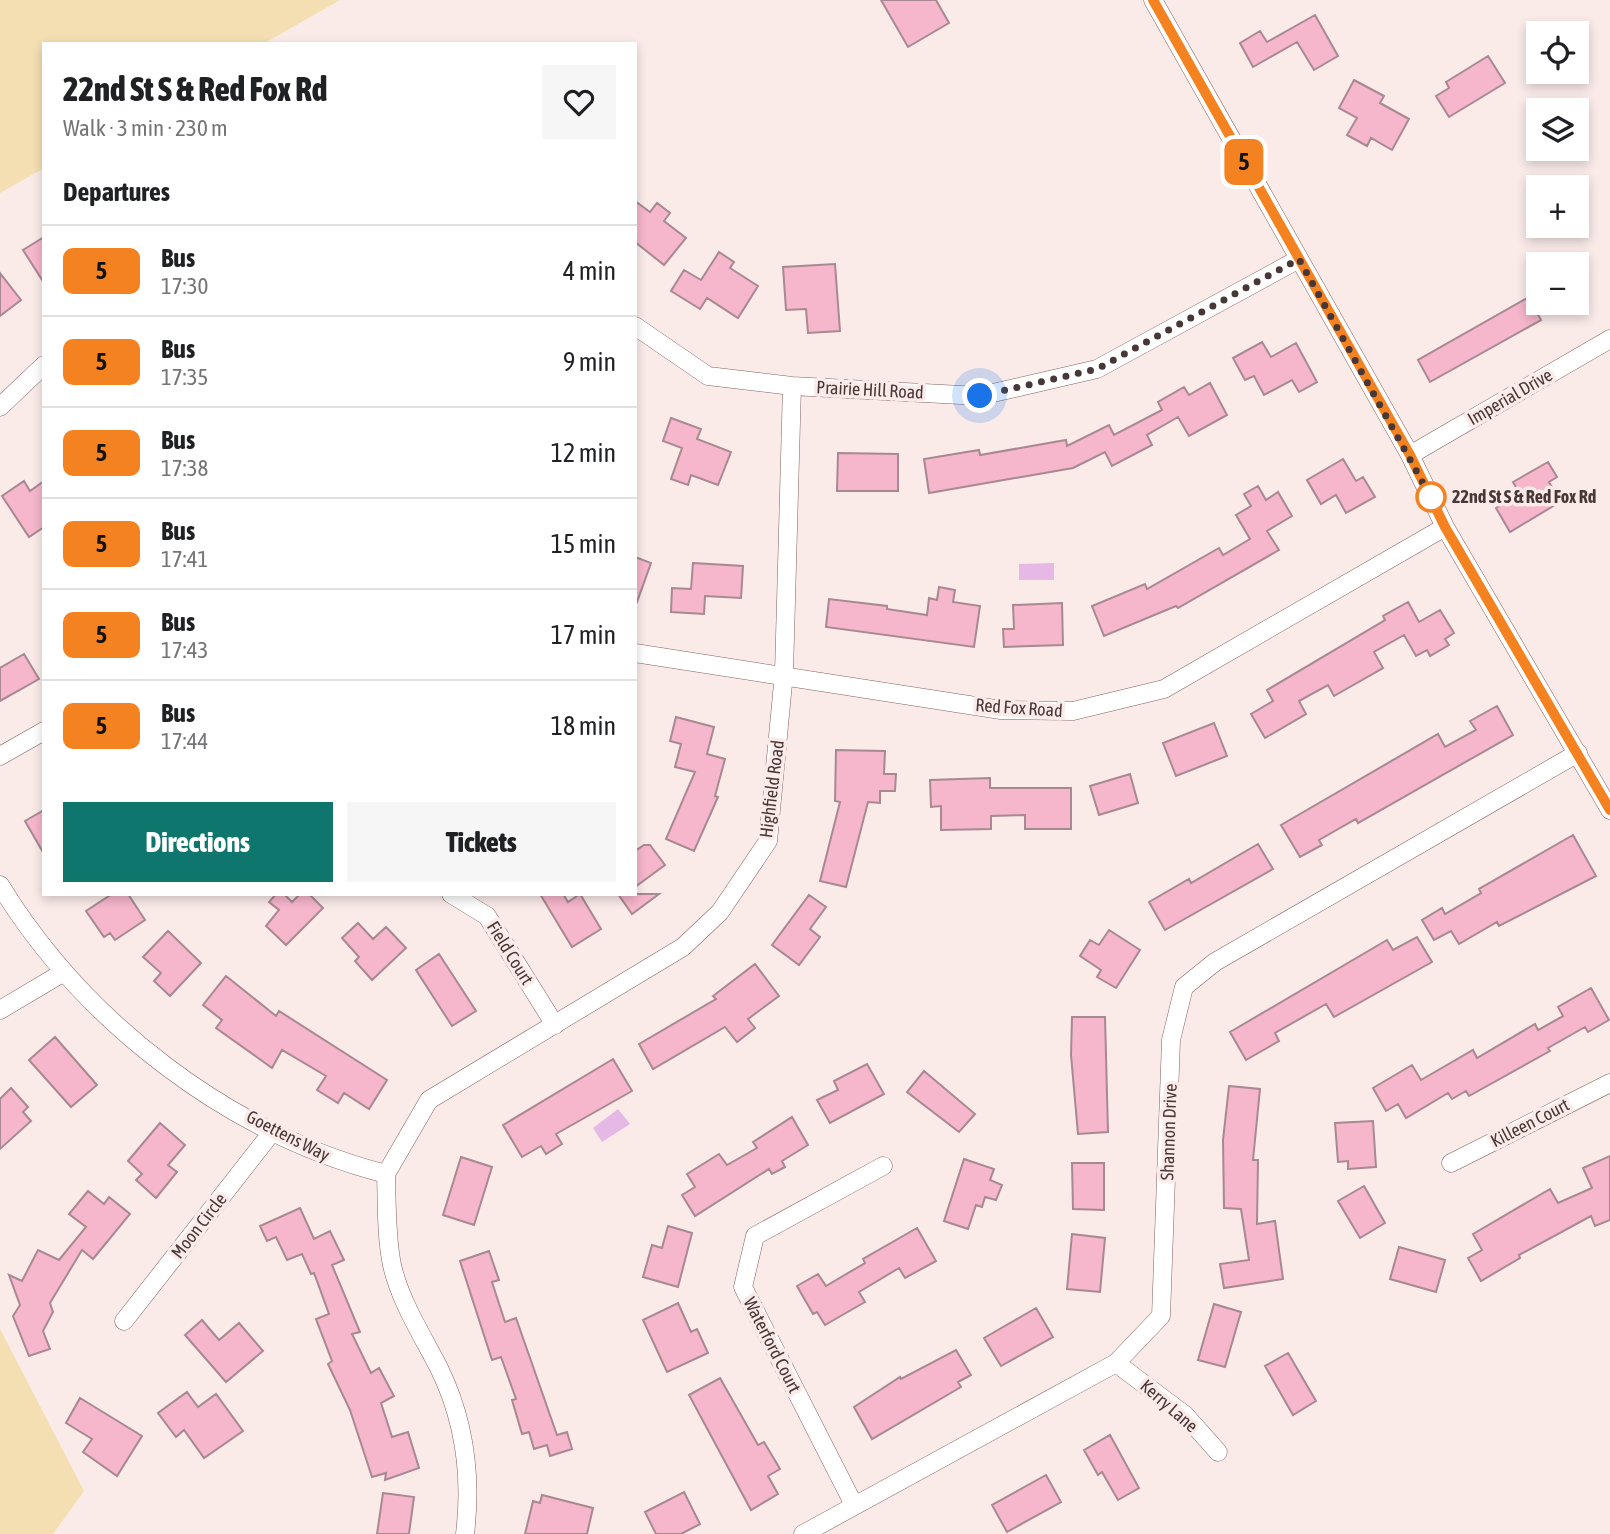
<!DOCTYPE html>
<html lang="en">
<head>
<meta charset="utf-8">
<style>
	body { margin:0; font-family:"Asap Condensed",sans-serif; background:#f6f6f6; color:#202124; height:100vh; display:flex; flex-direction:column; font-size:26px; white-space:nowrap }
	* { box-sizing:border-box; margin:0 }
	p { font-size:23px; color:#757577 }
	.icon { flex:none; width:38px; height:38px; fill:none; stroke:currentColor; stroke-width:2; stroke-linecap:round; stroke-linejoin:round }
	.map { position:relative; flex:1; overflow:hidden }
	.side { position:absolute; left:42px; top:42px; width:595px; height:854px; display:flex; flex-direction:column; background:#fff; border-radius:0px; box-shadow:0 4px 10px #0003 }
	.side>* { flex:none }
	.badge { padding:0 14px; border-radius:10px; font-size:24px; line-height:46px }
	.tools { position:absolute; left:1526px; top:21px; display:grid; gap:14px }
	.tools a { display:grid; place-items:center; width:63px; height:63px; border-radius:0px; background:#fff; box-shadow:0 4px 10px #0003; font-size:35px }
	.you { position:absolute; width:35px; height:35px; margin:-18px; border:5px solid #fff; border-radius:50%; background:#1a73e8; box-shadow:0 0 0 10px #1a73e833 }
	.map>.badge { position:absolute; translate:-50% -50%; box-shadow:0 0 0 4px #fff }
	h2 { padding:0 21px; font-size:26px; line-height:63px }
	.round { display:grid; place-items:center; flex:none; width:74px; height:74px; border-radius:0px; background:#f6f6f6 }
	.head { display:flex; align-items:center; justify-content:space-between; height:119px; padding:0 21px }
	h1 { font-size:33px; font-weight:800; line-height:52px }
	.primary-button { display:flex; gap:14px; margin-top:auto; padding:14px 21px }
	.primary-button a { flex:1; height:80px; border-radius:0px; background:#0f766e; color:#fff; font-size:28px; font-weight:800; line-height:80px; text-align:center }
	.primary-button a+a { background:#f6f6f6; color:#202124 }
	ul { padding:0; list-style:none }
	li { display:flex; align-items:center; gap:21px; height:91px; padding:0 21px; border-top:2px solid #e0e0e0 }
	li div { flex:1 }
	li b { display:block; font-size:26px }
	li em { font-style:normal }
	li .badge { min-width:77px; font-weight:700; text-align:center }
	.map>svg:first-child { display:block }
	.green { fill:#f4dfb3 }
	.water { fill:#e6b8e5 }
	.building { fill:#f6b6cc; stroke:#a88893; stroke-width:2 }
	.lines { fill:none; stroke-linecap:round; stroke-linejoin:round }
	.minor-casing { stroke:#82625f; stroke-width:19 }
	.minor { stroke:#fff; stroke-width:18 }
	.line-casing { stroke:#fff; stroke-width:16 }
	.line { stroke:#f58220; stroke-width:10 }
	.walk { stroke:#473837; stroke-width:7; stroke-dasharray:0 12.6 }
	.stop-dot { fill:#fff; stroke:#f58220; stroke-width:3.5 }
	.labels { text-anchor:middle; stroke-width:7; stroke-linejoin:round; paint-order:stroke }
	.street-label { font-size:18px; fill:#473837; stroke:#faebe9 }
	.stop-label { font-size:18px; font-weight:bold; fill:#473837; stroke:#faebe9; text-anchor:start }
</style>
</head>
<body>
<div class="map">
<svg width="1610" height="1534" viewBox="0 0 1610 1534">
	<rect width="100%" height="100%" fill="#faebe9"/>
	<path class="green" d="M0,0H340L263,44H44V168L0,193Z
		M0,1329L84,1491L53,1534H0Z"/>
	<path class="water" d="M1054,563V580H1019V564Z
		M618,1109L630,1124L602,1142L593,1128Z"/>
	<path class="building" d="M881,0H936L949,23L908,47Z
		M1315,15L1338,56L1314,70L1297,42L1253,67L1240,43L1260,31L1267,42Z
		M1488,56L1505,83L1449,117L1436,96L1449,88L1446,82Z
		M1354,80L1384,96L1380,103L1409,119L1392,150L1371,138L1367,146L1347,135L1357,118L1339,108Z
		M635,201L650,212L657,203L670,213L664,221L686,238L664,265L635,242Z
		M44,237V283L23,250Z
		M719,252L734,262L730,268L758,286L738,318L707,298L700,309L671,291L684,270L701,280Z
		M835,264L840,331L808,333L806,309L786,310L783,267Z
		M0,273L21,300L0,316Z
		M1529,297L1541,320L1430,382L1418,360Z
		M1262,342L1271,357L1296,343L1317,382L1299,392L1292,380L1264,395L1254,376L1245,380L1233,358Z
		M1210,383L1227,415L1189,436L1178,417L1147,435L1152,445L1112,466L1105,452L1073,468L929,493L924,459L979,450L980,455L1066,440L1067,446L1109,425L1114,435L1162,410L1158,402L1184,387L1189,395Z
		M671,418L701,429L697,439L731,452L718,485L691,475L688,485L671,479L682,448L663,441Z
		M838,453L898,454V491H837Z
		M1343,459L1356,481L1363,477L1375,497L1346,513L1336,495L1321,504L1307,480Z
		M1548,462L1557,477L1549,482L1560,502L1510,532L1496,508L1520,494L1513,482Z
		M24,481L30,491L44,481V527L29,537L2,496Z
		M1258,486L1266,500L1278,492L1292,516L1267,531L1279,550L1178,608L1176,606L1104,636L1092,606L1145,584L1147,589L1219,548L1223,555L1250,539L1236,515L1251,506L1244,494Z
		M635,557L651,563L637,602L635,601Z
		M693,563L743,566L741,598L705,596L704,614L671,612L672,588L691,589Z
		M939,587L955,590L953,602L980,606L974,647L826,627L829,599L887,606V609L927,615L929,598L937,600Z
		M1408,602L1419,622L1440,610L1454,633L1445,639L1449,645L1430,656L1427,650L1416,656L1404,635L1374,652L1383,668L1334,696L1328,685L1299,701L1306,714L1265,738L1251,714L1273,701L1267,690L1385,620L1383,616Z
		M1062,603L1063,645L1004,647L1003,629H1014L1013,605Z
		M24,654L39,679L0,701V668Z
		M1497,706L1513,735L1358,823L1356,819L1319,840L1322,845L1300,857L1281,825L1438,734L1445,747L1476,730L1470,721Z
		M676,717L714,727L707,754L725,759L715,796L718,797L694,851L666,839L695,772L675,767L681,744L670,741Z
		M1214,723L1227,756L1176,776L1163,743Z
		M836,750L885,751L884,774H896L895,791H880V803L868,802L846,887L820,881L840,802L835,801Z
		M1130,774L1138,803L1099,815L1090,786Z
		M990,778V788H1071V829H1025V815L991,816V829L941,830V806L931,807L930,780Z
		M44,810V854L25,821Z
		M1573,835L1596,876L1499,926L1497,922L1459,944L1451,931L1434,940L1422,920L1442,908L1445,914L1481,893L1479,889Z
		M1258,844L1273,869L1165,930L1149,902L1189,879L1191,883Z
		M644,845H650L665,865L635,887V851Z
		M112,894H128L145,920L115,940L110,933L104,937L86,911Z
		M276,894H284L292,902L300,894H309L323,908L286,945L266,926L279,910L269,902Z
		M540,894H563L568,902L580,894L601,929L572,947Z
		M618,894H659L632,914Z
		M809,895L826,907L810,929L820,937L799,965L772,945Z
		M358,923L373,939L386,927L406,948L372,980L355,961L359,957L342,938Z
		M1109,930L1140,950L1116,988L1097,977L1101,970L1080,956L1090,940L1099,945Z
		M168,931L201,963L170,996L154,981L161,973L143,957Z
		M1417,937L1432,962L1334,1017L1326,1004L1275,1033L1279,1041L1246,1060L1230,1032L1387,940L1393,950Z
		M439,954L476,1011L452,1026L416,970Z
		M755,964L779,996L748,1019L755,1028L737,1042L725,1027L653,1069L639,1044L716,999L713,996Z
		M226,976L276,1016L279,1011L387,1080L369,1109L344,1093L338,1103L317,1090L326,1076L282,1050L272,1068L216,1028L222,1020L203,1005Z
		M1591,988L1609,1020L1588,1032L1585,1027L1548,1048L1550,1051L1469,1096L1466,1091L1452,1099L1448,1093L1406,1118L1398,1104L1386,1111L1373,1088L1412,1065L1421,1080L1473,1050L1477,1058L1535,1024L1538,1030L1563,1016L1558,1007Z
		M1072,1017H1105L1108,1132L1078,1134L1071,1055Z
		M55,1037L97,1085L71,1107L29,1060Z
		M613,1059L632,1091L556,1134L562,1144L546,1154L541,1146L522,1157L503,1125Z
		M867,1064L884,1094L830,1123L817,1100L838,1090L834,1081Z
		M924,1071L975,1114L959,1132L907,1092Z
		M1229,1086L1260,1089L1253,1160H1258L1257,1224L1275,1221L1283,1279L1224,1288L1220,1264L1249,1260L1241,1209L1224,1208L1223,1140Z
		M11,1088L28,1107L23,1112L31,1121L0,1149V1099Z
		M792,1117L808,1145L782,1161L785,1167L772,1174L769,1169L695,1216L682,1195L695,1187L687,1174L719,1154L727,1165L757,1148L753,1142Z
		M1373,1121L1376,1167L1348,1169V1161L1338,1162L1335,1123Z
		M160,1123L185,1145L168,1165L177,1172L156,1198L136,1180L142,1174L128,1161Z
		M1610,1156V1220L1595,1226L1591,1216L1519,1255L1520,1258L1481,1281L1468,1258L1482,1250L1473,1234L1550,1189L1558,1203L1592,1188L1583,1168Z
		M461,1157L492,1167L474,1225L443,1215Z
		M964,1159L994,1169L990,1180L1002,1185L996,1200L985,1197L982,1207L976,1205L968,1229L944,1221Z
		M1072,1163H1104V1210L1073,1209Z
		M1364,1186L1385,1223L1360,1238L1338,1201Z
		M88,1191L104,1204L109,1197L130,1214L93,1259L82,1250L50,1303L53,1312L43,1331L50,1349L29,1356L13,1316L20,1305L9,1275L22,1281L38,1250L59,1260L86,1227L69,1214Z
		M300,1208L314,1239L330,1231L344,1260L332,1265L360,1332L352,1334L371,1373L379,1368L394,1396L381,1403L392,1437L408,1432L419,1468L385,1480L386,1473L372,1477L350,1410L328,1364L332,1361L316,1319L329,1314L314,1273L311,1274L302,1254L287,1260L276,1237L267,1241L260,1226Z
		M668,1226L692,1233L678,1287L643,1277L652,1245L662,1248Z
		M917,1228L936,1261L905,1278L899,1268L859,1292L865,1302L825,1325L817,1312L813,1314L797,1286L818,1274L826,1286L865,1263L863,1259Z
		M1072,1234L1105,1238L1100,1292L1067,1289Z
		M1399,1247L1445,1260L1436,1292L1390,1279Z
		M489,1251L499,1280L492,1282L505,1322L516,1318L557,1435L567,1432L572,1449L550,1456L547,1445L534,1449L529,1432L522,1434L512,1400L516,1399L501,1357L492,1360L460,1261Z
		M678,1303L691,1332L697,1329L708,1353L667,1372L643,1320Z
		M1214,1304L1241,1312L1225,1367L1198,1360Z
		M1036,1308L1053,1337L1001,1366L984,1338Z
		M202,1320L219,1340L239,1323L263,1351L226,1382L185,1335Z
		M956,1350L971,1375L958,1382L961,1387L872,1439L854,1407L900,1377L901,1379Z
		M1288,1353L1316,1401L1293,1415L1265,1366Z
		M720,1378L758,1445L764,1442L780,1469L768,1476L778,1494L751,1510L689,1395Z
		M187,1392L198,1407L216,1394L243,1431L204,1458L184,1430L176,1437L158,1413Z
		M80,1398L142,1436L117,1476L83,1452L92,1439L66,1423Z
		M1110,1435L1139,1488L1118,1500L1102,1472L1098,1475L1084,1450Z
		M1046,1475L1061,1502L1007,1532L992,1505Z
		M684,1492L700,1524L681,1534H656L645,1512Z
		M383,1493L414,1497L409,1534H377Z
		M542,1495L593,1508L587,1534H525L533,1501L540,1503Z"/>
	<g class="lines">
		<defs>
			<path id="minor" d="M1153,0L1410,455L1445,527L1610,810
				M635,326L708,376L792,386L980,396L1097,369L1299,259
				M0,407L44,365
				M1410,455L1610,339
				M635,653L1001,710L1073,711L1164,689L1445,527
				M0,756L44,731
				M0,885C84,1022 229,1134 386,1174
				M451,894L487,916L555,1025
				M0,1010L64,972
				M1451,1163L1610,1083
				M386,1174L429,1100L683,947L720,912L768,841L784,673L792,386
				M386,1174C387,1204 386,1236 392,1265C400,1301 422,1335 439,1368C465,1421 472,1476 465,1534
				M124,1321L273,1131
				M1116,1363L1185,1415L1218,1452
				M854,1505L743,1287L755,1236L883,1166
				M803,1534L1116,1363L1161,1316L1171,1040L1184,987L1215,962L1578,753"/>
		</defs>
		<use href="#minor" class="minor-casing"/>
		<use href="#minor" class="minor"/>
	</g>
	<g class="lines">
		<defs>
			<path id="line" d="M1153,0L1410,455L1445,527L1610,810"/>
		</defs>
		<use href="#line" class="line-casing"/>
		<use href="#line" class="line"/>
		<path class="walk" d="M980,396L1097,369L1299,259L1434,503L1431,497"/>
	</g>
	<circle class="stop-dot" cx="1431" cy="497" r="14"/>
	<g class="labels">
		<g class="street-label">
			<text transform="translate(870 390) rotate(3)" y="6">Prairie Hill Road</text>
			<text transform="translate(1510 397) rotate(-30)" y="6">Imperial Drive</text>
			<text transform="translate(1019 708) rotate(4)" y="6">Red Fox Road</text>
			<text transform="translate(772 789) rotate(-83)" y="6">Highfield Road</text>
			<text transform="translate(510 953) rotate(58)" y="6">Field Court</text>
			<text transform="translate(1530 1123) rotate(-27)" y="6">Killeen Court</text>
			<text transform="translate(1169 1132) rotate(-88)" y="6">Shannon Drive</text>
			<text transform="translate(288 1136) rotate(27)" y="6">Goettens Way</text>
			<text transform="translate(199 1226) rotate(-52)" y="6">Moon Circle</text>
			<text transform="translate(772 1345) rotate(63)" y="6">Waterford Court</text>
			<text transform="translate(1169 1406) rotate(41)" y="6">Kerry Lane</text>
		</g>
		<g class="stop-label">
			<text x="1452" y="503">22nd St S &amp; Red Fox Rd</text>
		</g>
	</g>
</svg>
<div class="tools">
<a><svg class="icon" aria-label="locate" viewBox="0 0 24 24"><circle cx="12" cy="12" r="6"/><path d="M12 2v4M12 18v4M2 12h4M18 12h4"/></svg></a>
<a><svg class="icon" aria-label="layers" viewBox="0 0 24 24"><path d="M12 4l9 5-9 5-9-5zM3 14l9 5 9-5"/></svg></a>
<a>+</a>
<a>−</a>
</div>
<div class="you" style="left:980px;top:396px"></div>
<b class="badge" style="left:1244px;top:162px;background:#f58220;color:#111">5</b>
<section class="side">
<div class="head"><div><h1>22nd St S &amp; Red Fox Rd</h1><p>Walk · 3 min · 230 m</p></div><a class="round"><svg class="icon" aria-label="heart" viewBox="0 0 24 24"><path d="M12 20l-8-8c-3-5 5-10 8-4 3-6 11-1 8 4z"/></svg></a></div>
<h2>Departures</h2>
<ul>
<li><span class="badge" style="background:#f58220;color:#111">5</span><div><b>Bus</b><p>17:30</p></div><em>4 min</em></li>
<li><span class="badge" style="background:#f58220;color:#111">5</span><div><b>Bus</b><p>17:35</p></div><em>9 min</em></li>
<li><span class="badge" style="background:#f58220;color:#111">5</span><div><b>Bus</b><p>17:38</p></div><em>12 min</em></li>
<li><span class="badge" style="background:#f58220;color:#111">5</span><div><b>Bus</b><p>17:41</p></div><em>15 min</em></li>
<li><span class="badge" style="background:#f58220;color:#111">5</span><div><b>Bus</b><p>17:43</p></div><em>17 min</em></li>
<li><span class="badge" style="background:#f58220;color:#111">5</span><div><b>Bus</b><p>17:44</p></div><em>18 min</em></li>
</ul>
<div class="primary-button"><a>Directions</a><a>Tickets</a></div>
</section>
</div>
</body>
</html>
